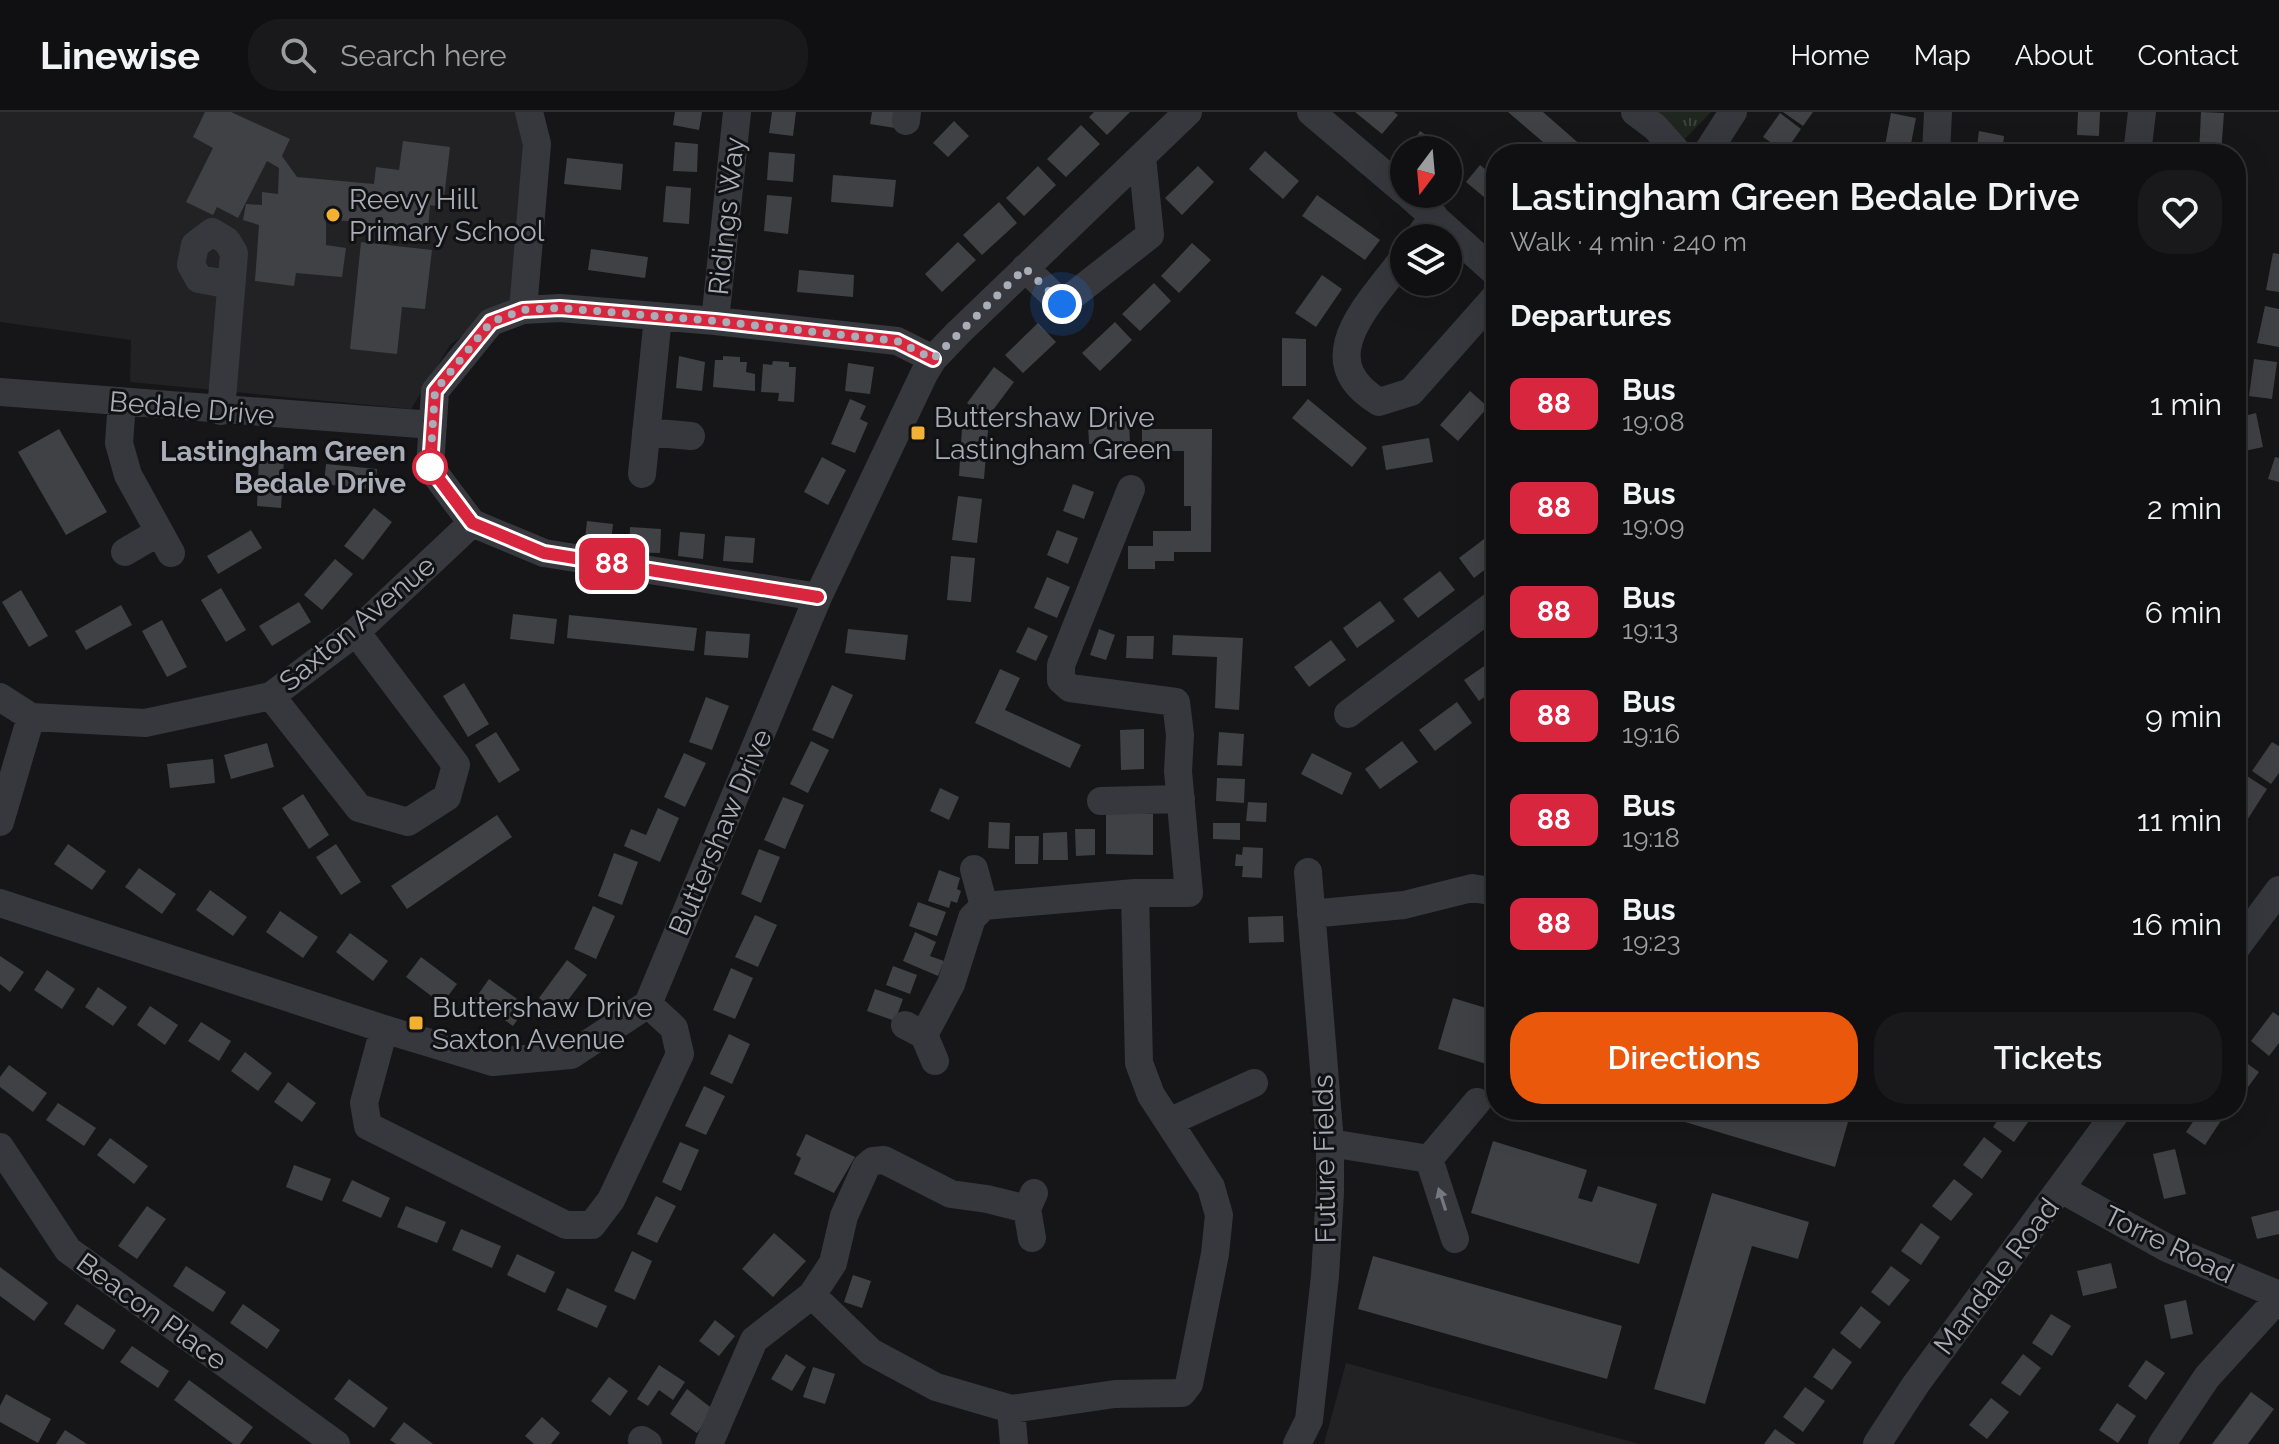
<!DOCTYPE html>
<html lang="en">
<head>
<meta charset="utf-8">
<style>
	body { margin:0; font-family:Raleway,sans-serif; background:#19191b; color:#f1f3f6; height:100vh; display:flex; flex-direction:column; font-size:30px; white-space:nowrap }
	* { box-sizing:border-box; margin:0 }
	p { font-size:26px; color:#9c9d9f }
	.icon { flex:none; width:44px; height:44px; fill:none; stroke:currentColor; stroke-width:2; stroke-linecap:round; stroke-linejoin:round }
	.map { position:relative; flex:1; overflow:hidden }
	.drawer { position:absolute; left:1486px; top:32px; width:760px; height:976px; display:flex; flex-direction:column; background:#101012; border-radius:32px; box-shadow:0 8px 32px #0002,0 0 0 2px #303032 }
	.drawer>* { flex:none }
	.badge { padding:0 16px; border-radius:12px; font-size:28px; line-height:52px }
	.needle { width:52px; rotate:196deg }
	.buttons { position:absolute; left:1390px; top:24px; display:grid; gap:16px }
	.buttons a { display:grid; place-items:center; width:72px; height:72px; border-radius:50%; background:#101012; box-shadow:0 8px 32px #0002,0 0 0 2px #303032; font-size:40px }
	.you { position:absolute; width:40px; height:40px; margin:-20px; border:6px solid #fff; border-radius:50%; background:#1a73e8; box-shadow:0 0 0 12px #1a73e833 }
	.map>.badge { position:absolute; translate:-50% -50%; box-shadow:0 0 0 4px #fff }
	h2 { padding:0 24px; font-size:30px; line-height:72px }
	.round { display:grid; place-items:center; flex:none; width:84px; height:84px; border-radius:32px; background:#19191b }
	.overview { display:flex; align-items:center; justify-content:space-between; height:136px; padding:0 24px }
	h1 { font-size:38px; font-weight:600; line-height:60px }
	.cta { display:flex; gap:16px; margin-top:auto; padding:16px 24px }
	.cta a { flex:1; height:92px; border-radius:32px; background:#ea580c; color:#fff; font-size:32px; font-weight:600; line-height:92px; text-align:center }
	.cta a+a { background:#19191b; color:#f1f3f6 }
	ul { padding:0; list-style:none }
	li { display:flex; align-items:center; gap:24px; height:104px; padding:0 24px }
	li div { flex:1 }
	li b { display:block; font-size:30px }
	li em { font-style:normal }
	li .badge { min-width:88px; font-weight:700; text-align:center }
	header { display:flex; align-items:center; gap:48px; box-sizing:border-box; height:112px; padding:0 40px; background:#101012; border-bottom:2px solid #303032 }
	header strong { font-size:38px }
	nav { display:flex; gap:44px; margin-inline-start:auto; font-size:28px }
	.search { width:560px; height:72px; background:#19191b; display:flex; align-items:center; gap:20px; box-sizing:border-box; padding:0 28px; border-radius:32px; color:#9c9d9f; font-size:30px }
	.map>svg:first-child { display:block }
	.built { fill:#222225 }
	.grass { fill:url(#grass-tufts) }
	.building { fill:#404145 }
	.lines { fill:none; stroke-linecap:round; stroke-linejoin:round }
	.minor { stroke:#37383d; stroke-width:28 }
	.oneway { fill:#757881 }
	.line-casing { stroke:#fff; stroke-width:18 }
	.line { stroke:#d7263d; stroke-width:12 }
	.walk { stroke:#a8adb8; stroke-width:8; stroke-dasharray:0 14.4 }
	.poi-dot { fill:#f2b134; stroke:#111113; stroke-width:3 }
	.stop-dot { fill:#fff; stroke:#d7263d; stroke-width:4 }
	.labels { text-anchor:middle; stroke-width:6; stroke-linejoin:round; paint-order:stroke }
	.poi-label { font-size:28px; fill:#a8adb8; stroke:#111113; text-anchor:start }
	.street-label { font-size:28px; fill:#a8adb8; stroke:#111113 }
	.stop-label { font-size:28px; font-weight:bold; fill:#a8adb8; stroke:#111113; text-anchor:end }
</style>
</head>
<body>
<header>
<strong>Linewise</strong>
<div class="search"><svg class="icon" aria-label="search" viewBox="0 0 24 24"><circle cx="10" cy="10" r="6"/><path d="M15 15l6 6"/></svg>Search here</div>
<nav><a>Home</a><a>Map</a><a>About</a><a>Contact</a></nav>
</header>
<div class="map">
<svg width="2279" height="1332" viewBox="0 0 2279 1332">
	<defs>
		<pattern id="grass-tufts" width="24" height="20" patternUnits="userSpaceOnUse" patternTransform="scale(2)"><rect width="24" height="20" fill="#1e261f"/><path d="M3 7l-1-3M5 7V3M7 7l1-3M15 17l-1-3M17 17v-4M19 17l1-3" fill="none" stroke="#3c433d"/></pattern>
	</defs>
	<rect width="100%" height="100%" fill="#161618"/>
	<path class="built" d="M0,0H524L529,17L510,189L450,233L411,297L130,270L131,228L0,210Z
		M1346,1251L1639,1332H1324Z"/>
	<path class="grass" d="M1645,0H1711L1681,31Z"/>
	<path class="building" d="M205,0H231L290,27L282,44L297,65L374,72L376,55L399,58L403,29L450,35L443,95L430,93L428,117L326,107V133L346,136L342,165L296,161L294,174L255,169L259,113L243,108L246,92L262,93V80L278,82L279,56L267,49L238,106L217,95L213,103L186,90L213,36L193,25Z
		M675,0H702L699,18L673,13Z
		M772,0H796L793,24L769,21Z
		M872,0H898L895,16L870,12Z
		M1094,0H1130L1107,23L1089,5Z
		M1355,0H1394L1398,3L1382,22Z
		M1508,0H1543L1591,42H1557Z
		M1783,0H1813L1803,14Z
		M2078,0H2100L2099,24L2077,23Z
		M2201,0L2224,1L2221,42H2199Z
		M1780,1L1801,17L1785,40L1763,25Z
		M1891,1L1916,6L1909,42L1884,39Z
		M954,9L969,24L948,45L933,31Z
		M1081,13L1100,32L1066,65L1047,47Z
		M1420,19L1448,38H1408Z
		M1979,19L2004,24L2002,42H1976Z
		M675,30L698,32L697,60L673,59Z
		M1265,39L1299,69L1283,87L1249,57Z
		M769,40L795,42L793,70L767,68Z
		M567,46L623,52L621,78L564,72Z
		M1480,53L1496,66V95L1466,70Z
		M1038,54L1056,73L1024,104L1006,86Z
		M1198,54L1214,70L1182,103L1165,86Z
		M833,63L896,68L893,95L831,90Z
		M666,74L691,76L689,112L663,110Z
		M767,83L792,85L788,122L764,119Z
		M1317,83L1380,128L1365,148L1302,104Z
		M999,90L1017,111L982,143L963,123Z
		M361,130L432,138L425,197L402,195L397,242L350,237Z
		M958,130L976,148L942,180L925,162Z
		M1192,131L1211,148L1179,181L1161,164Z
		M591,137L648,145L645,166L588,158Z
		M2273,141L2279,142V180L2266,178Z
		M799,158L854,163L853,185L797,180Z
		M1322,163L1342,177L1316,215L1295,201Z
		M1154,171L1171,189L1140,219L1122,202Z
		M2265,194L2279,197V235L2257,231Z
		M1115,210L1132,228L1100,259L1082,241Z
		M1038,211L1056,230L1023,261L1005,243Z
		M1282,226L1306,227V274H1282Z
		M679,244L705,250L702,279L676,276Z
		M723,244L740,245V250H747L746,260L755,262V279L713,275L715,248H723Z
		M2254,247L2277,250L2272,287L2249,284Z
		M773,249L789,250V255H796L794,290L778,289L779,281L761,280L763,252L772,253Z
		M848,251L874,255L870,282L845,279Z
		M994,255L1014,270L987,306L967,291Z
		M1470,279L1488,295L1458,329L1440,313Z
		M850,287L866,294L860,307L868,311L855,341L831,332Z
		M1308,287L1367,336L1352,355L1292,306Z
		M2256,301L2263,335L2240,340L2236,306Z
		M1129,309L1130,331L1089,332L1088,310Z
		M962,316L988,318L984,367L959,364Z
		M59,317L107,400L66,423L18,340Z
		M1142,317H1212L1211,440H1174V449H1155V457H1128V434H1153V419H1191V394H1184V339H1142Z
		M1429,326L1433,350L1386,358L1382,334Z
		M259,345L284,347L281,396L257,394Z
		M822,345L846,358L828,393L804,380Z
		M2275,345L2279,346V370L2268,367Z
		M326,352L377,357L375,378L324,372Z
		M1073,372L1094,380L1084,407L1063,399Z
		M958,384L982,387L977,431L952,428Z
		M374,396L392,410L363,448L344,434Z
		M587,409L613,412L610,438L584,435Z
		M630,415L661,417L660,441L629,440Z
		M251,418L262,436L218,462L207,444Z
		M1057,418L1078,426L1068,452L1047,443Z
		M1496,418V449L1474,466L1459,446Z
		M680,420L705,422L703,447L678,444Z
		M725,424L755,426L753,451L723,449Z
		M951,444L975,446L971,490L947,488Z
		M335,447L353,462L322,498L304,483Z
		M1440,459L1455,478L1418,506L1403,487Z
		M1047,465L1070,475L1057,506L1034,496Z
		M221,476L246,518L226,530L201,488Z
		M21,478L48,524L29,535L2,490Z
		M1380,489L1395,509L1357,536L1343,516Z
		M299,490L311,510L272,534L259,514Z
		M121,493L132,513L86,538L75,519Z
		M513,502L557,507L554,532L510,527Z
		M569,503L697,516L694,539L567,526Z
		M162,508L187,555L167,565L142,519Z
		M1028,515L1048,524L1036,549L1016,540Z
		M848,517L908,523L905,548L845,541Z
		M1099,517L1115,523L1106,548L1090,543Z
		M706,519L750,522L748,546L704,543Z
		M1173,523L1243,526L1239,598L1215,596L1217,545L1172,543Z
		M1127,524H1154L1153,547L1126,546Z
		M1331,528L1346,548L1309,575L1294,555Z
		M1496,546V576L1479,589L1464,568Z
		M1000,557L1020,566L1005,598L1081,633L1070,656L975,611Z
		M464,571L489,612L468,625L443,584Z
		M832,573L853,583L833,627L812,618Z
		M706,585L729,594L712,638L689,630Z
		M1457,590L1472,611L1435,639L1419,618Z
		M1144,617V657L1121,658L1120,618Z
		M496,620L520,658L499,671L475,633Z
		M1219,620L1244,622L1242,654L1217,653Z
		M811,629L829,638L808,681L790,672Z
		M1402,629L1418,650L1380,677L1365,657Z
		M2272,630L2279,634V661L2271,672L2252,659Z
		M267,631L274,655L231,667L224,643Z
		M684,641L706,651L685,695L664,685Z
		M1312,641L1352,661L1342,683L1301,662Z
		M213,647L215,671L170,676L167,652Z
		M2247,664L2267,677L2244,713L2236,708V681Z
		M1217,666L1245,667L1244,691L1216,689Z
		M940,676L959,685L949,708L930,699Z
		M303,682L329,723L309,737L282,696Z
		M783,685L804,693L785,737L764,728Z
		M1248,690L1267,691L1266,710L1246,709Z
		M658,696L679,706L660,750L624,734L631,717L646,723Z
		M1106,702H1153V743L1106,742Z
		M497,703L512,725L407,797L391,774Z
		M989,710L1010,711L1009,737L988,736Z
		M1213,711H1240V728L1213,727Z
		M1075,717H1095V743L1076,744Z
		M1067,720L1068,748H1043V721Z
		M1015,724H1039L1038,752H1015Z
		M68,732L106,759L92,778L54,752Z
		M336,732L361,770L341,783L316,745Z
		M1243,735L1263,736L1262,766L1242,765L1243,754H1235L1236,742L1242,743Z
		M759,737L780,745L761,791L741,782Z
		M614,741L638,750L622,793L598,784Z
		M139,756L176,782L162,802L125,775Z
		M939,758L960,766L957,777L961,779L957,791L951,789L949,796L928,789Z
		M210,778L247,805L233,824L196,798Z
		M918,790L946,800L937,824L909,814Z
		M593,794L615,804L596,847L574,837Z
		M280,799L318,825L303,846L266,820Z
		M755,803L777,813L758,855L735,845Z
		M1283,804L1284,830L1249,831L1248,805Z
		M915,820L936,830L930,844L944,849L938,864L903,849Z
		M350,821L388,849L373,869L336,840Z
		M0,844L24,860L10,880L0,872Z
		M421,845L457,872L442,892L406,865Z
		M567,848L587,863L559,900L539,886Z
		M893,854L917,863L910,882L886,873Z
		M731,856L753,866L735,907L713,898Z
		M47,858L75,877L62,897L34,878Z
		M489,867L527,894L513,914L475,887Z
		M98,875L127,895L113,914L85,895Z
		M875,877L903,887L895,909L867,899Z
		M1453,886L1496,899V955L1438,937Z
		M150,894L178,913L165,933L137,913Z
		M2273,900L2279,904V931L2269,944L2251,929Z
		M201,910L231,929L219,949L188,929Z
		M729,922L750,932L732,972L710,962Z
		M245,940L272,961L258,979L231,959Z
		M2238,945L2259,960L2238,989L2236,988Z
		M9,953L47,981L33,1000L0,975V965Z
		M288,970L316,991L302,1010L274,990Z
		M704,974L725,984L706,1023L685,1014Z
		M58,991L96,1016L84,1034L46,1008Z
		M1645,998H1832L1850,1003L1835,1055Z
		M2005,998L2036,999L2014,1030L1993,1015Z
		M2201,998H2215L2224,1004L2205,1033L2186,1020Z
		M806,1022L855,1045L834,1081L794,1062L801,1046L796,1043Z
		M1984,1025L2002,1039L1982,1067L1963,1053Z
		M110,1026L148,1054L134,1072L97,1043Z
		M1493,1029L1587,1058L1578,1086L1592,1090L1598,1074L1657,1092L1639,1152L1471,1101Z
		M680,1030L699,1038L681,1079L662,1070Z
		M2175,1037L2186,1082L2164,1087L2153,1042Z
		M294,1053L331,1067L322,1089L286,1075Z
		M1954,1067L1973,1082L1951,1109L1932,1094Z
		M352,1068L390,1086L381,1106L342,1089Z
		M1712,1081L1809,1110L1798,1147L1752,1134L1705,1292L1654,1277Z
		M656,1084L676,1094L657,1131L637,1122Z
		M147,1094L166,1107L137,1147L118,1134Z
		M406,1094L446,1110L437,1131L397,1115Z
		M2279,1098V1122L2257,1127L2251,1105Z
		M1921,1111L1940,1125L1921,1153L1901,1139Z
		M461,1117L501,1134L492,1156L452,1138Z
		M774,1121L806,1149L773,1185L742,1157Z
		M632,1139L652,1149L635,1188L614,1179Z
		M517,1142L555,1160L545,1181L507,1163Z
		M1373,1144L1622,1214L1607,1267L1358,1197Z
		M2111,1151L2117,1176L2083,1184L2077,1159Z
		M186,1154L226,1180L213,1200L173,1174Z
		M1891,1154L1910,1168L1889,1194L1871,1180Z
		M0,1155L48,1191L34,1209L0,1184Z
		M853,1163L871,1169L862,1196L844,1190Z
		M567,1176L607,1194L597,1216L557,1198Z
		M2186,1188L2193,1222L2171,1227L2164,1193Z
		M77,1192L116,1218L103,1238L64,1212Z
		M243,1192L280,1218L267,1237L230,1211Z
		M1861,1194L1881,1210L1860,1237L1840,1221Z
		M2051,1202L2071,1214L2052,1244L2032,1231Z
		M715,1208L735,1224L719,1244L699,1229Z
		M132,1234L169,1259L158,1276L120,1250Z
		M1833,1236L1852,1250L1832,1278L1813,1265Z
		M786,1242L806,1255L792,1279L771,1267Z
		M2023,1242L2041,1256L2020,1284L2001,1271Z
		M2146,1248L2165,1261L2146,1288L2128,1274Z
		M659,1253L685,1270L673,1288L659,1278L648,1294L637,1287Z
		M813,1255L835,1262L825,1292L803,1285Z
		M609,1265L628,1279L610,1304L591,1289Z
		M349,1267L388,1296L374,1316L334,1287Z
		M189,1268L253,1315L240,1332H233L174,1288Z
		M1805,1275L1825,1289L1803,1320L1783,1305Z
		M687,1277L714,1298L697,1321L670,1302Z
		M2251,1280L2274,1297L2248,1332H2212Z
		M6,1282L51,1307L38,1331L0,1310V1294Z
		M1991,1286L2009,1300L1987,1327L1969,1313Z
		M2117,1291L2136,1304L2118,1331L2099,1318Z
		M542,1305L560,1321L551,1332H534L525,1324Z
		M404,1310L433,1332H396L390,1328Z
		M1775,1317L1796,1332H1764Z
		M65,1318L87,1332H56Z"/>
	<g class="lines">
		<path class="minor" d="M1311,0L1404,79
			M1635,0L1655,15L1679,42
			M906,9L907,0
			M1706,42L1733,0
			M1936,42L1938,0
			M2137,42L2142,0
			M1408,82L1496,161
			M1418,126L1434,104
			M1404,145C1371,191 1308,247 1379,290L1411,280L1496,184
			M1025,156L1062,192L1150,123L1142,45
			M523,198L537,32L529,0
			M715,209L737,0
			M0,280L433,313
			M122,290L119,331L128,363L171,441
			M221,299L234,141L227,129L212,120L195,133L191,153L199,167L231,173
			M646,320L691,324
			M642,362L658,205
			M125,440L159,420
			M818,485L544,441L472,411L430,355L435,279L491,210L523,198L560,196L715,209L897,229L933,247
			M271,584L359,696L408,710L447,685L456,653L356,520
			M0,585L31,605L145,611L271,584L356,520L472,411
			M1348,602L1496,491
			M1101,689L1181,687
			M0,710L31,605
			M974,757L984,794
			M0,791L384,917L493,950L571,943L648,892L818,485L924,262L933,247L958,221L1188,0
			M1311,802L1404,793L1472,776L1496,780
			M2236,836L2279,778
			M905,913L924,923L935,949
			M384,917L364,991L368,1014L566,1113H592L611,1088L680,942L674,916L648,892
			M924,923L951,872L972,806L984,794L1135,781H1189L1178,659L1180,623L1176,590L1070,576L1061,568V553L1131,377
			M1169,1010L1254,971
			M1330,1031L1429,1047
			M0,1035L68,1138L336,1332
			M1429,1047L1455,1127
			M1429,1047L1477,990
			M2061,1077L2167,1136L2279,1183
			M1032,1126L1027,1097L1034,1081
			M812,1183L871,1240L936,1275L1011,1297L1115,1282L1182,1281L1189,1272L1215,1142L1219,1103L1211,1075L1151,983L1139,951L1135,781
			M1011,1297L1014,1332
			M642,1328L648,1332
			M709,1332L754,1228L812,1183L833,1151L844,1104L866,1055L873,1049L884,1048L951,1082L987,1087L1027,1097
			M1297,1332L1309,1308L1325,1164L1330,1080V1031L1308,760
			M1877,1332L1916,1272L2118,998
			M2162,1332L2207,1265L2279,1186"/>
	</g>
	<defs><path id="oneway-solid" d="M-6-.8H1V-3.2L6.5 0L1 3.2V.8H-6Z" transform="scale(2)"/></defs>
	<use class="oneway" href="#oneway-solid" transform="translate(1442 1087) rotate(-108)"/>
	<g class="lines">
		<defs>
			<path id="line" d="M818,485L544,441L472,411L430,355L435,279L491,210L523,198L560,196L715,209L897,229L933,247"/>
		</defs>
		<use href="#line" class="line-casing"/>
		<use href="#line" class="line"/>
		<path class="walk" d="M430,355L435,279L491,210L523,198L560,196L715,209L897,229L933,247L1025,156L1062,192"/>
	</g>
	<g class="poi-dot">
		<circle cx="333" cy="103" r="8"/>
		<rect x="910" y="313" width="16" height="16" rx="4"/>
		<rect x="408" y="903" width="16" height="16" rx="4"/>
	</g>
	<circle class="stop-dot" cx="430" cy="355" r="16"/>
	<g class="labels">
		<g class="poi-label">
			<text x="349" y="97">Reevy Hill<tspan x="349" dy="32">Primary School</tspan></text>
			<text x="934" y="315">Buttershaw Drive<tspan x="934" dy="32">Lastingham Green</tspan></text>
			<text x="432" y="905">Buttershaw Drive<tspan x="432" dy="32">Saxton Avenue</tspan></text>
		</g>
		<g class="street-label">
			<text transform="translate(726 104) rotate(-84)" y="10">Ridings Way</text>
			<text transform="translate(192 296) rotate(5)" y="10">Bedale Drive</text>
			<text transform="translate(357 511) rotate(-40)" y="10">Saxton Avenue</text>
			<text transform="translate(720 720) rotate(-67)" y="10">Buttershaw Drive</text>
			<text transform="translate(1324 1047) rotate(-91)" y="10">Future Fields</text>
			<text transform="translate(2169 1132) rotate(26)" y="10">Torre Road</text>
			<text transform="translate(1996 1164) rotate(-53)" y="10">Mandale Road</text>
			<text transform="translate(152 1199) rotate(36)" y="10">Beacon Place</text>
		</g>
		<g class="stop-label">
			<text x="406" y="349">Lastingham Green<tspan x="406" dy="32">Bedale Drive</tspan></text>
		</g>
	</g>
</svg>
<div class="buttons">
<a><svg class="needle" viewBox="-14 -14 28 28"><path d="M0-13l5 13h-10z" fill="#e53935"/><path d="M0 13l5-13h-10z" fill="#9c9d9f"/></svg></a>
<a><svg class="icon" aria-label="layers" viewBox="0 0 24 24"><path d="M12 4l9 5-9 5-9-5zM3 14l9 5 9-5"/></svg></a>
</div>
<div class="you" style="left:1062px;top:192px"></div>
<b class="badge" style="left:612px;top:452px;background:#d7263d;color:#fff">88</b>
<section class="drawer">
<div class="overview"><div><h1>Lastingham Green Bedale Drive</h1><p>Walk · 4 min · 240 m</p></div><a class="round"><svg class="icon" aria-label="heart" viewBox="0 0 24 24"><path d="M12 20l-8-8c-3-5 5-10 8-4 3-6 11-1 8 4z"/></svg></a></div>
<h2>Departures</h2>
<ul>
<li><span class="badge" style="background:#d7263d;color:#fff">88</span><div><b>Bus</b><p>19:08</p></div><em>1 min</em></li>
<li><span class="badge" style="background:#d7263d;color:#fff">88</span><div><b>Bus</b><p>19:09</p></div><em>2 min</em></li>
<li><span class="badge" style="background:#d7263d;color:#fff">88</span><div><b>Bus</b><p>19:13</p></div><em>6 min</em></li>
<li><span class="badge" style="background:#d7263d;color:#fff">88</span><div><b>Bus</b><p>19:16</p></div><em>9 min</em></li>
<li><span class="badge" style="background:#d7263d;color:#fff">88</span><div><b>Bus</b><p>19:18</p></div><em>11 min</em></li>
<li><span class="badge" style="background:#d7263d;color:#fff">88</span><div><b>Bus</b><p>19:23</p></div><em>16 min</em></li>
</ul>
<div class="cta"><a>Directions</a><a>Tickets</a></div>
</section>
</div>
</body>
</html>
